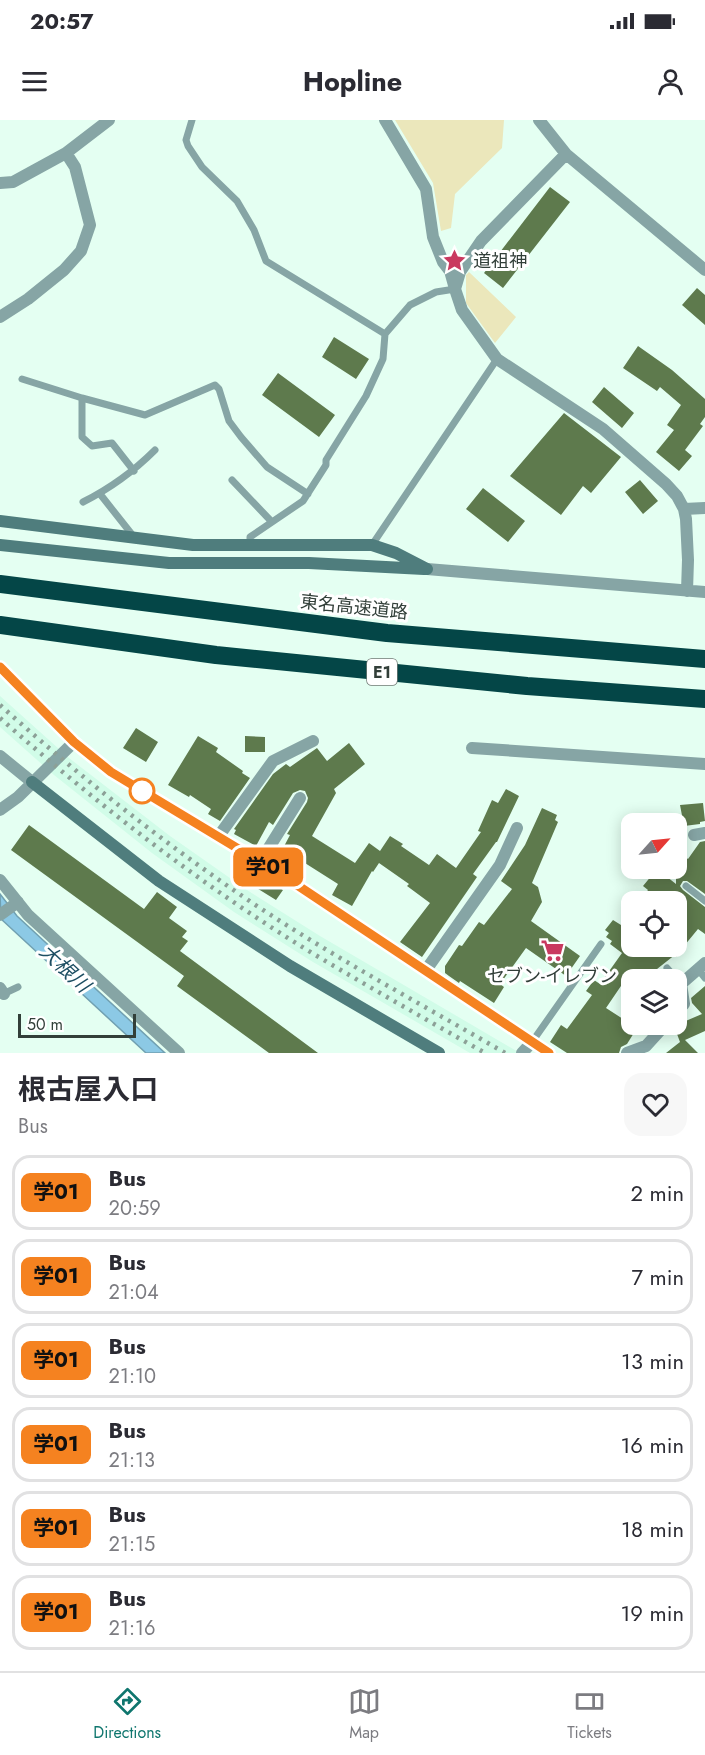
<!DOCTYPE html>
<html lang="en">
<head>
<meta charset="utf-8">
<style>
	body { margin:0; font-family:Jost,"Noto Sans JP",sans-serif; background:#f7f7f7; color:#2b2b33; height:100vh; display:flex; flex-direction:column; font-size:22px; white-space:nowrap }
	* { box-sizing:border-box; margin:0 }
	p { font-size:20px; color:#7c7c81 }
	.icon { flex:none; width:33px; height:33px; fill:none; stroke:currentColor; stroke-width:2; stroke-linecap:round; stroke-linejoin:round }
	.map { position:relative; height:933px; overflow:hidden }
	.details { display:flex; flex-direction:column; background:#fff; flex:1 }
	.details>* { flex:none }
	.badge { padding:0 12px; border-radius:9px; font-size:21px; line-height:39px }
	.needle { width:39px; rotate:63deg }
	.controls { position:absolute; left:621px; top:693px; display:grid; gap:12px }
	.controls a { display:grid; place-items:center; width:66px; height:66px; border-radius:12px; background:#fff; box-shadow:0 3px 15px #0003; font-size:30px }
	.scale { position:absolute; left:18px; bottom:15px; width:118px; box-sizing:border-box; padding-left:6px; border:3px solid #323f39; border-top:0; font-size:16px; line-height:21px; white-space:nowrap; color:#323f39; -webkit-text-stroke:4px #fff; paint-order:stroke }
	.map>.badge { position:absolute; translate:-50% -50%; box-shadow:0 0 0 3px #fff }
	.round { display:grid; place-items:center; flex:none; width:63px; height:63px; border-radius:18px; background:#f7f7f7 }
	.summary { display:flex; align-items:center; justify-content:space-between; height:102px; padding:0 18px }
	h1 { font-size:28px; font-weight:700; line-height:45px }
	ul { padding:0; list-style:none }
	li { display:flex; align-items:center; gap:18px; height:75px; margin:0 12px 9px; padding:0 6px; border:3px solid #e1e1e2; border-radius:18px }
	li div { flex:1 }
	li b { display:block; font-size:22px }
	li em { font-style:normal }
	li .badge { min-width:66px; font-weight:700; text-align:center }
	.status { display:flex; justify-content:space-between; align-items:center; height:42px; padding:0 30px; background:#fff; direction:ltr }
	.status svg { height:16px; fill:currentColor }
	header { display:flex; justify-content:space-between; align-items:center; height:78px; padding:0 18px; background:#fff; font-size:27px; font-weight:700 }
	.tab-bar { display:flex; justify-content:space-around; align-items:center; height:84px; border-top:2px solid #e1e1e2; background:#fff; font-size:16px; color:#7c7c81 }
	.tab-bar a { display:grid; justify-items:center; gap:3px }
	.tab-bar .on { color:#0f766e }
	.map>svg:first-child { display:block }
	.built { fill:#d1fce8 }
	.green { fill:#ebe7bb }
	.water { fill:#8cc9e5; stroke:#71a0b1; stroke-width:1.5 }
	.building { fill:#5e7a4d }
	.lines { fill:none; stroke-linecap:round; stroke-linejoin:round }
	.lane { stroke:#86a5a5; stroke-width:7 }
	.street { stroke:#86a5a5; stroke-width:12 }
	.secondary { stroke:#4f7d7d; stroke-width:12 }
	.highway { stroke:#044647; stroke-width:18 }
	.rail { stroke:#8ca097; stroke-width:4.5; stroke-dasharray:3 6; stroke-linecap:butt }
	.line-casing { stroke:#fff; stroke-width:14 }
	.line { stroke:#f58220; stroke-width:9 }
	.stop-dot { fill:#fff; stroke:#f58220; stroke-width:3 }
	.labels { text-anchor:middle; stroke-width:6; stroke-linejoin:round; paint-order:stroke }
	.shield { fill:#fff; stroke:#707974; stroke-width:1.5 }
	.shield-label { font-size:16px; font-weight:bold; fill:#323f39 }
	.poi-label { font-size:18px; fill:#323f39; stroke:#fff; text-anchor:start }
	.street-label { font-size:18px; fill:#323f39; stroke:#fff }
	.water-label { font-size:20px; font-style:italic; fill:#1d4e62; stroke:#fff }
</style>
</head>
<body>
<div class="status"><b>20:57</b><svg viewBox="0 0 49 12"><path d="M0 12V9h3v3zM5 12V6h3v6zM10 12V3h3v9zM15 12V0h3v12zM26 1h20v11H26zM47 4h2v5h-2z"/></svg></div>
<header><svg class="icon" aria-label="menu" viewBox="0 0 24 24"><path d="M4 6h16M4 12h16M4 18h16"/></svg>Hopline<svg class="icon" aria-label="person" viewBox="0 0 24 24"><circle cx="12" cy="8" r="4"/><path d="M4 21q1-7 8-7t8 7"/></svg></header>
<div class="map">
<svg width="705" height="933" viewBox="0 0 705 933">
	<rect width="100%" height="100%" fill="#e4fff2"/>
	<path class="built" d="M0,576L69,638L170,716L247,770L320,816L520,933H470L313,842L234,792L152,733L54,655L0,607Z"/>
	<path class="green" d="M395,0H504L502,28L455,74L451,108L441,111L433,63Z
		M469,152L516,197L495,223L466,183V155Z"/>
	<path class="water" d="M0,774L17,796L165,933H146L1,799Z"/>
	<path class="building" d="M550,67L570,82L503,168L484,153Z
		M697,168L705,175V205L682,185Z
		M334,217L369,239L356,259L322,237Z
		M638,226L672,250L705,279V297L700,304L703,306L685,330L692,336L679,351L656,332L674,310L667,305L681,285L660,267L657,271L623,248Z
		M278,253L335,295L319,317L262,275Z
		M604,267L634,293L622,308L592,282Z
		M564,293L621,337L591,373L583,366L561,395L510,356Z
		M640,360L658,381L643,394L625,372Z
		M483,368L525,401L508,422L466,389Z
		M136,608L158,622L146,642L123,628Z
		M198,616L218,628L216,632L243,651L242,653L250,658L220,701L208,694L211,689L190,675L189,677L168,665Z
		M245,616L265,617V632H245Z
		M349,623L365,644L334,669L336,673L312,716L355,743L369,723L380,731L390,716L403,724L401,726L429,745L437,734L456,748L481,712L478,711L492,680L498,683L506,669L519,676L497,722H496L473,754L477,757L422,837L400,822L430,783L407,766L409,764L379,743L373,752L372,751L352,786L332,775L338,764L297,738L295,741L281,732L290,715L287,714L307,682L308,678L305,671L300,670L293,673L273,705L269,702L256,726L234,714L236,710L234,709L273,654L286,644L290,647L317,628L327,641Z
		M703,683L705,701L700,702V704L684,706L680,685Z
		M542,688L557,695L555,700L558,702L532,763L538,767L542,782L531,801L580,836L566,856L526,828L500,864L504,867L494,883L460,861L459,863L449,856L445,853V846L459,825L462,826L479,802L484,805L512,769L501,761L525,725Z
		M29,705L144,789L157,772L177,787L169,798L187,811L182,817L188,821L180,831L318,933H269L177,866L184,856L11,730Z
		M705,721V774L687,761H683L680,766L683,770L705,787V814L698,809L684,826H686L676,837V834L652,853L660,860H632V870L623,863L606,888L637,908L627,924L621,927L619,933H567L550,922L561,905L567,909L592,875L586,871L594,860L600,864L622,833L610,824L612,821L606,817L609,813L605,810L613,800L621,805L632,792V826H676V782H639L648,770L643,766L657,749L676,764V730L688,739L700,722Z
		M261,757L283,770L276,780L255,767Z
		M705,866V911L685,920L698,933H666L680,922L674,906L702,894L692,883L691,878Z"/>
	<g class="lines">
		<path class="lane" d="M192,0L186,20L188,26L202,47L237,81L254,110L266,141L385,214
			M22,259L82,278
			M134,351L112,323L92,326L82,317V278L145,295L215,265L219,269L229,301L241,317L267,347L308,374
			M232,360L271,401
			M100,374L134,417
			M83,382C111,368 134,351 155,330
			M372,425L497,239
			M250,426V417L303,381L326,345V340L366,276L383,239L385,214L410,185L436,172L455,169
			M686,766L705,781
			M667,848L681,864
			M698,849L705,858
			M1,875L18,867
			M532,922L601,824"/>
		<path class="street" d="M385,0L426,69L433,117L443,142L450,151L455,169
			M539,0L566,34L705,150
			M566,34L481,121L460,152L455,169L462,190L497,239L603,309L666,364L677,376L684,389L686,399L688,440L687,471
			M0,63L13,62L66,33L109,0
			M0,197L28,179L64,150L81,131L90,105L75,47L66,33
			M684,389L705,388
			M427,449L705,472
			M0,547L74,622L111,652L285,757L549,933
			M472,628L705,644
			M0,636L32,662
			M0,690L18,677L74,622
			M694,715L705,713
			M218,717L273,641L313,621
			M260,742L300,678
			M0,760L28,795L179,933
			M0,795L18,782
			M426,850L500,745L517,708
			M0,868L4,874
			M676,892L684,884L681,864L705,843
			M522,933L532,922
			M627,933L646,926L666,904"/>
		<path class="secondary" d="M0,401L193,425H372L396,433L427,449
			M0,425L169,443H309L424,449
			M32,662L159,761L290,846L439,933"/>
		<path class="highway" d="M0,464L387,513L705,539
			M0,505L216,535L527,566L705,579"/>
		<path class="rail" d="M0,585C80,657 165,724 254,784C335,838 421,884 505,933
			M0,598C97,684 201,765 312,833C369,867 427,900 485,933"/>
	</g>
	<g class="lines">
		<defs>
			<path id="line" d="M0,547L74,622L111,652L285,757L549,933"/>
		</defs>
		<use href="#line" class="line-casing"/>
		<use href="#line" class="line"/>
	</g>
	<defs>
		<symbol id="sight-bare" viewBox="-9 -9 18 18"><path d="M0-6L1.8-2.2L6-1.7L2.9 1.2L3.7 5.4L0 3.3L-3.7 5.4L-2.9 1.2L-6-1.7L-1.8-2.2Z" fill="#c9395f" stroke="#fff" stroke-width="2.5" paint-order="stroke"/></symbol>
		<symbol id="supermarket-bare" viewBox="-9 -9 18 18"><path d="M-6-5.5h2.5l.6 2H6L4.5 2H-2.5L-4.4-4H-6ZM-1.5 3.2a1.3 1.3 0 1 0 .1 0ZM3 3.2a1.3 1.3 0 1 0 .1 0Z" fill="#c9395f" stroke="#fff" stroke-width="2.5" paint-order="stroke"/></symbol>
	</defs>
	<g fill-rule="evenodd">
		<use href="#sight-bare" x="438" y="124" width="33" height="33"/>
		<use href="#supermarket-bare" x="536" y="814" width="33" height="33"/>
	</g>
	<circle class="stop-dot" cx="142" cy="671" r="12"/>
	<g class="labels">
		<rect class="shield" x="367" y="539" width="30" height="26" rx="4.5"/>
		<g class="shield-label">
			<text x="382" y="558">E1</text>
		</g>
		<g class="poi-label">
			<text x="473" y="147">道祖神</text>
			<text x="552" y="862" text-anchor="middle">セブン-イレブン</text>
		</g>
		<g class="street-label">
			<text transform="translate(354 487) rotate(6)" y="6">東名高速道路</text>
		</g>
		<g class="water-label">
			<text transform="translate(65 848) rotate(43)" y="7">大根川</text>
		</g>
	</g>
</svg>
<div class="controls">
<a><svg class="needle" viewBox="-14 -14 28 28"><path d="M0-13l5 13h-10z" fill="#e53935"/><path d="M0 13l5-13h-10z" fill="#7c7c81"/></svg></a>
<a><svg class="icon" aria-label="locate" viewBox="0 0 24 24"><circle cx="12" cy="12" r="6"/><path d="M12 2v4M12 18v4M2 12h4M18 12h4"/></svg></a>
<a><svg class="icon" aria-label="layers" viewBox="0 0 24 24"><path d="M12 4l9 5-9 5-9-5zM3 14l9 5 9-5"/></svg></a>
</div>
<div class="scale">50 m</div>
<b class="badge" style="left:268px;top:747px;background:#f58220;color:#111">学01</b>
</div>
<section class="details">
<div class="summary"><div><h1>根古屋入口</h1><p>Bus</p></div><a class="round"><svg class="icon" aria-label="heart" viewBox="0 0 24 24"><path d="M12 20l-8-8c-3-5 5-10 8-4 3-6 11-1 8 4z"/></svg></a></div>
<ul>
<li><span class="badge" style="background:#f58220;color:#111">学01</span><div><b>Bus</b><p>20:59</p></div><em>2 min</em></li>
<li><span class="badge" style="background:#f58220;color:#111">学01</span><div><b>Bus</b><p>21:04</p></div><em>7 min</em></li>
<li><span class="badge" style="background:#f58220;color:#111">学01</span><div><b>Bus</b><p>21:10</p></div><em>13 min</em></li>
<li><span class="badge" style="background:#f58220;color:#111">学01</span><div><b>Bus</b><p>21:13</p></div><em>16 min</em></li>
<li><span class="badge" style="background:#f58220;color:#111">学01</span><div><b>Bus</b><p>21:15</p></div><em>18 min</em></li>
<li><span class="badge" style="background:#f58220;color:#111">学01</span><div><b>Bus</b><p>21:16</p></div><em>19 min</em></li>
</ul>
</section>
<nav class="tab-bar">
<a class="on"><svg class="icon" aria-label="directions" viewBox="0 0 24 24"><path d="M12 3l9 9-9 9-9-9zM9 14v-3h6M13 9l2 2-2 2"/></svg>Directions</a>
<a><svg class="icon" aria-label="map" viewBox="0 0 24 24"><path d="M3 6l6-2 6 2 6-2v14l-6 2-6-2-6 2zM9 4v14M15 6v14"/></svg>Map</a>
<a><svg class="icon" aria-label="tickets" viewBox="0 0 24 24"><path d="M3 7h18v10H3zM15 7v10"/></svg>Tickets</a>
</nav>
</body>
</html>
